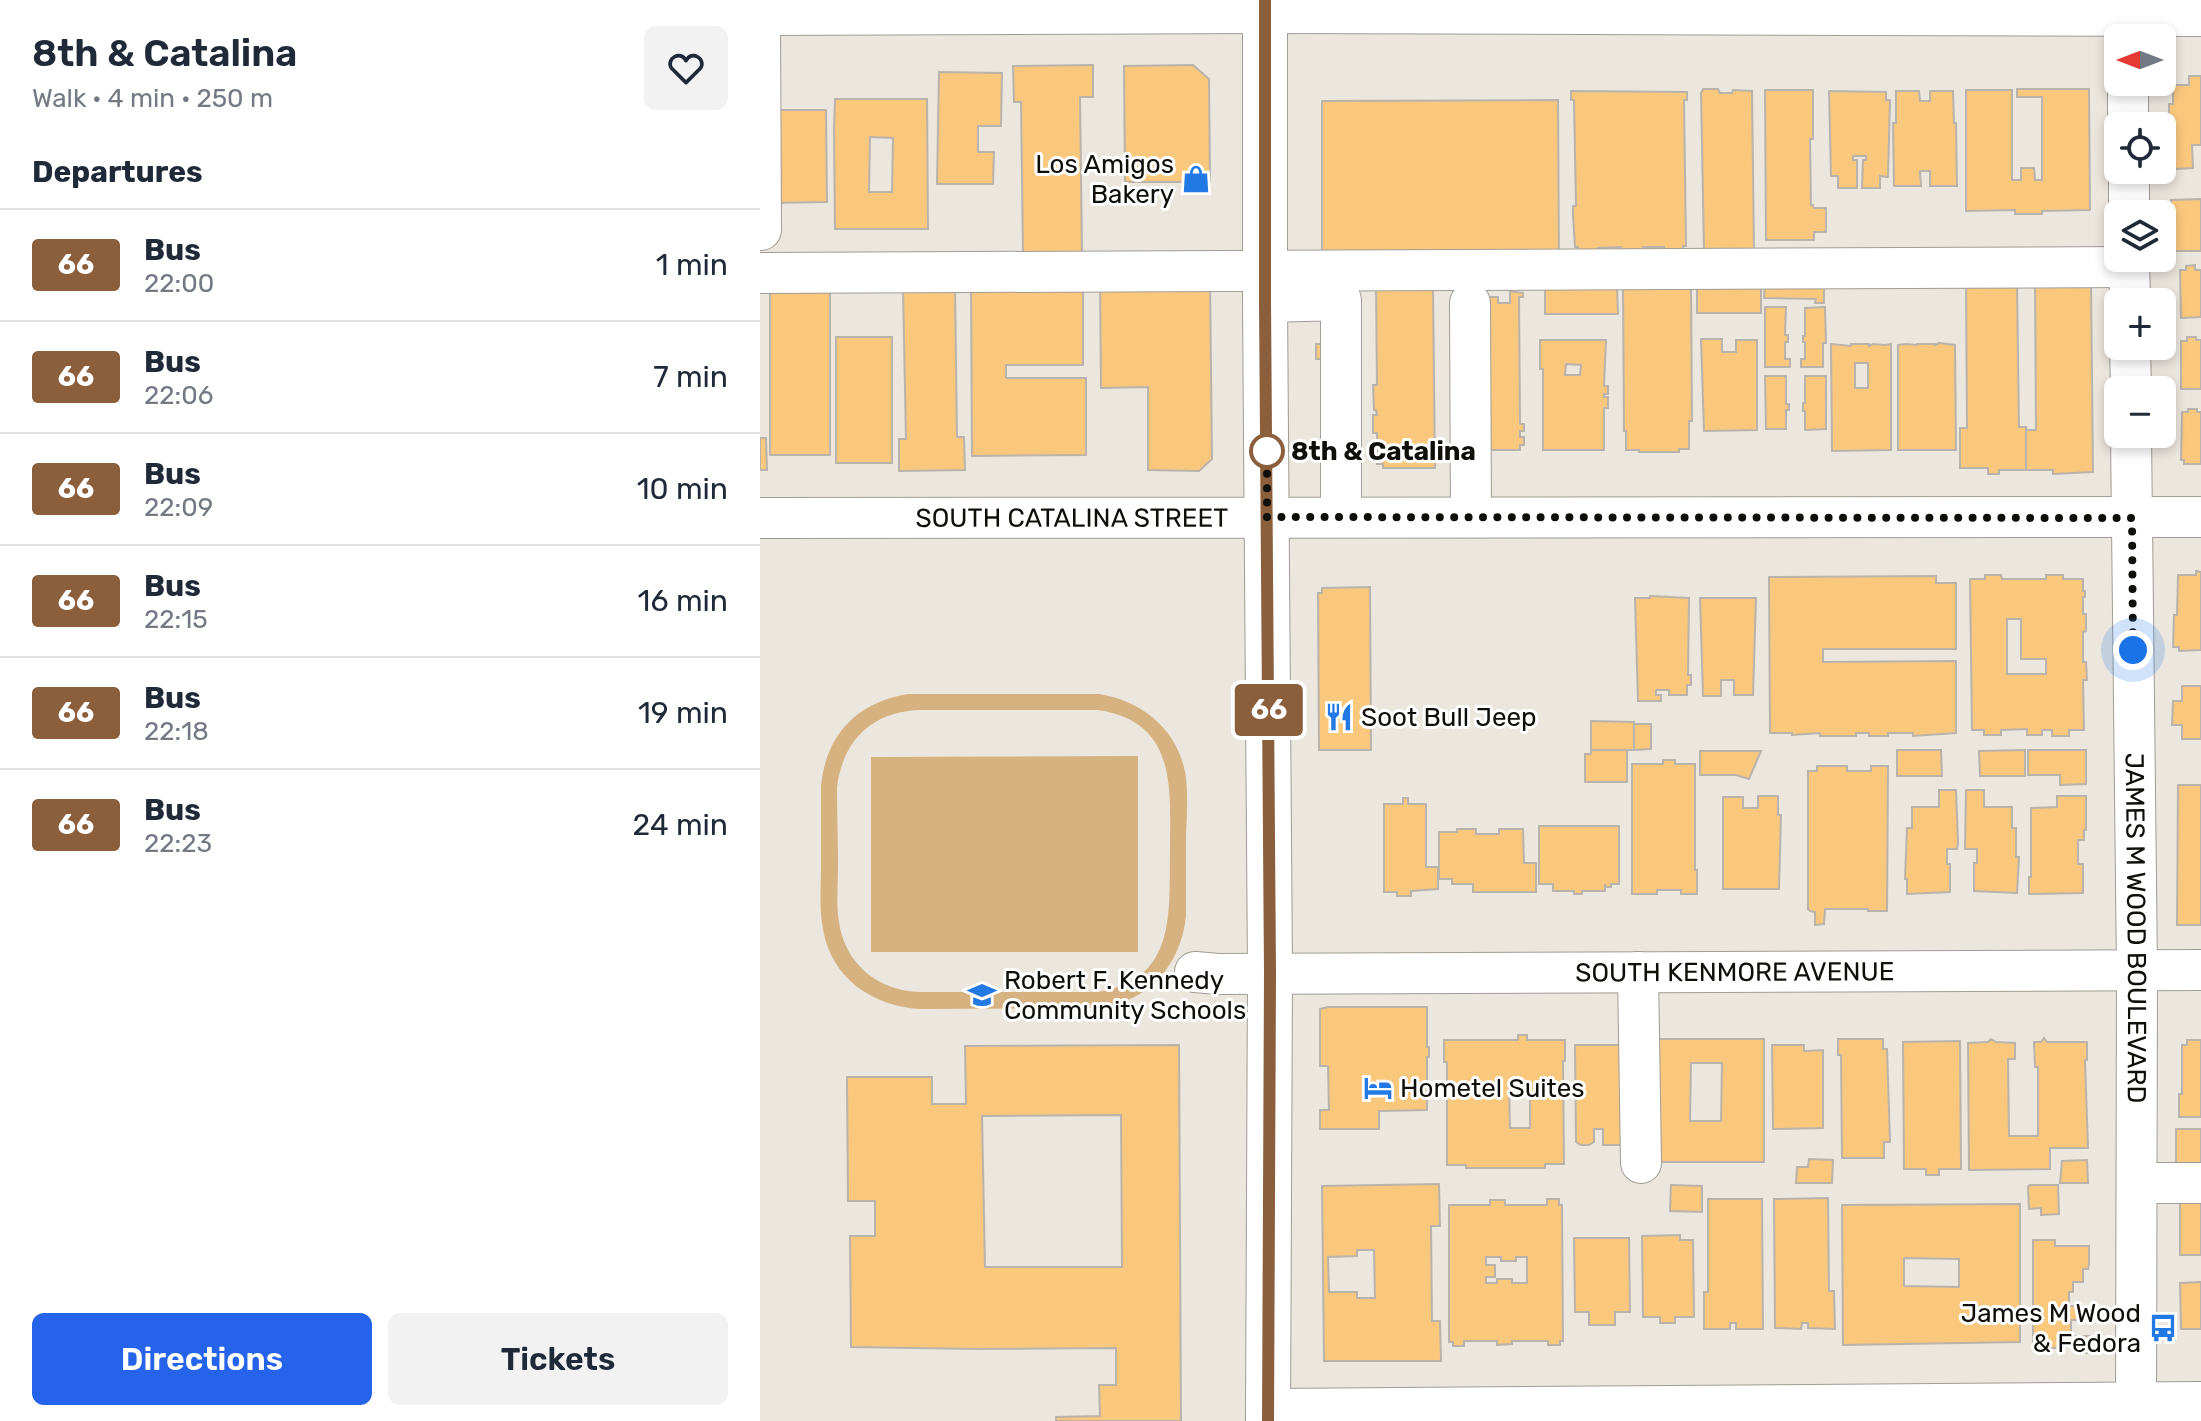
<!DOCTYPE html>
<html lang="en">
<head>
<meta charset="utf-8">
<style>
	body { margin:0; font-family:Rubik,sans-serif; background:#f2f2f3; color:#1f2937; height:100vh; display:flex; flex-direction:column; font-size:30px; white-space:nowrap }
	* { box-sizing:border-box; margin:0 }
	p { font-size:26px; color:#747a83 }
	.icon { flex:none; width:44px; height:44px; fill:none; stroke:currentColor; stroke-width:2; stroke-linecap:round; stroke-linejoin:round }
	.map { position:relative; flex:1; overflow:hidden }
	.side { display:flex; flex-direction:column; background:#fff; width:760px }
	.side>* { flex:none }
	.badge { padding:0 16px; border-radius:6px; font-size:28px; line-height:52px }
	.needle { width:52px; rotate:270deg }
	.tools { position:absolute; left:1344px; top:24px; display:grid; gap:16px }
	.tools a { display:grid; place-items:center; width:72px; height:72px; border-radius:12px; background:#fff; box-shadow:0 4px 12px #0003; font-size:40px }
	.you { position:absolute; width:40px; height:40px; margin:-20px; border:6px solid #fff; border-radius:50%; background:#1a73e8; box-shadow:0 0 0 12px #1a73e833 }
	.map>.badge { position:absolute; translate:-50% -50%; box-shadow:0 0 0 4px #fff }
	h2 { padding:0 32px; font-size:30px; line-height:72px }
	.round { display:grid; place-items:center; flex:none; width:84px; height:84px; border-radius:12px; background:#f2f2f3 }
	.summary { display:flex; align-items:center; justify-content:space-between; height:136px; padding:0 32px }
	h1 { font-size:38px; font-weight:600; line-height:60px }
	.primary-button { display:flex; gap:16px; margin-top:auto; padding:16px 32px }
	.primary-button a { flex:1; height:92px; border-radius:12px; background:#2563eb; color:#fff; font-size:32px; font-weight:600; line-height:92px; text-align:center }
	.primary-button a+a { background:#f2f2f3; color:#1f2937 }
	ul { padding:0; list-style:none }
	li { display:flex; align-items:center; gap:24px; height:112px; padding:0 32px; border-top:2px solid #e0e1e3 }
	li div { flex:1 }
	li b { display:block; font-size:30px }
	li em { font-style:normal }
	li .badge { min-width:88px; font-weight:700; text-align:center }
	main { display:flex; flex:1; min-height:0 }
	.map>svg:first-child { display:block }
	.green { fill:#d5b280; fill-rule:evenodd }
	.building { fill:#fac87d; stroke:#b9b3ac; stroke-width:2; fill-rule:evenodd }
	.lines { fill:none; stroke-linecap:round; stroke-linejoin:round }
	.minor-casing { stroke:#a19c95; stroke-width:42 }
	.major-casing { stroke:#a19c95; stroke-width:46 }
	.minor { stroke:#fff; stroke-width:40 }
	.major { stroke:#fff; stroke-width:44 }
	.line-casing { stroke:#fff; stroke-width:18 }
	.line { stroke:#8b5e3c; stroke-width:12 }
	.walk { stroke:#0f0e0b; stroke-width:8; stroke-dasharray:0 14.4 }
	.stop-dot { fill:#fff; stroke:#8b5e3c; stroke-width:4 }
	.labels { text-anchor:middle; stroke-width:6; stroke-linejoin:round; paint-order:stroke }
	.poi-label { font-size:26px; fill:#0f0e0b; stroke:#fff; text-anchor:start }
	.stop-label { font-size:26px; font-weight:bold; fill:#0f0e0b; stroke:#fff; text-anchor:start }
	.street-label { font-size:26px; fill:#0f0e0b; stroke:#fff }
</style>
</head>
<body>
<main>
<section class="side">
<div class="summary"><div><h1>8th &amp; Catalina</h1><p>Walk · 4 min · 250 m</p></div><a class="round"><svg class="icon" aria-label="heart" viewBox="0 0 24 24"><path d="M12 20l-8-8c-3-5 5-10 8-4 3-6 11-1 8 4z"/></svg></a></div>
<h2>Departures</h2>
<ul>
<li><span class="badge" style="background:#8b5e3c;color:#fff">66</span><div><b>Bus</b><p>22:00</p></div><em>1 min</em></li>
<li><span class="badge" style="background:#8b5e3c;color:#fff">66</span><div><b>Bus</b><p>22:06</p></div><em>7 min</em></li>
<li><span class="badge" style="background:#8b5e3c;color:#fff">66</span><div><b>Bus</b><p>22:09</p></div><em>10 min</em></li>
<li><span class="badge" style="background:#8b5e3c;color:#fff">66</span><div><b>Bus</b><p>22:15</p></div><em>16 min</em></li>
<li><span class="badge" style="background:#8b5e3c;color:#fff">66</span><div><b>Bus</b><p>22:18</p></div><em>19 min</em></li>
<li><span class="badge" style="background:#8b5e3c;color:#fff">66</span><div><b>Bus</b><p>22:23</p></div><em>24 min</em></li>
</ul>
<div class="primary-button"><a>Directions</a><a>Tickets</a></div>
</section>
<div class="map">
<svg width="1441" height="1421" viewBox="0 0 1441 1421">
	<rect width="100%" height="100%" fill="#ebe6de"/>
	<path class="green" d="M148,694H339C384,701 420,732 426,778C428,797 427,816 426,835C426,862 426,889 426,916C421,965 389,1001 340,1008L160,1009C112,1006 71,978 63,929C59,909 61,887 61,867C61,840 61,813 61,786C66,735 97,702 148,694ZM159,710H338C418,722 410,789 410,851C409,912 417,980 338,992H160C118,991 85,964 79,922C76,904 78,885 78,867C78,840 77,813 77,787C83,740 112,712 159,710Z
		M378,756V952H111V757Z"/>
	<path class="building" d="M333,65V97H320L322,252L263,253L261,102H254L253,66Z
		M433,65L449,79L450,182H365L364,66Z
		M179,72L242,73L241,126H218V152H234L233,184H177Z
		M1429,76H1441V145H1432L1433,168L1417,169L1414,168V158H1411L1413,120H1409V104H1413V85H1429Z
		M943,89H958L960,93H972L973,90L992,91L994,250H944L941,93Z
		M1257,89H1329L1330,210L1282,211V214H1255V210L1206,211V90H1252V180H1261V168H1274L1275,180H1282V97H1257Z
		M1005,90H1053V139H1050L1051,205H1053L1054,208H1066V232H1054V240H1006Z
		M811,91L927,92V100H924L926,246H923V252H904V247H883V252H861V247L838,248V252H818V247H815L813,215V206H816L814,100H811Z
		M1069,91L1126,92V100H1130L1128,177L1120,176V188H1102L1103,160H1106V156H1093V160H1097V188H1078V176H1071Z
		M1136,91H1159L1160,101H1170V91H1193L1194,123H1196L1197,186H1170V171H1160L1161,186H1134L1133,123H1136Z
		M75,99H167L168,229H75L74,131ZM110,137L133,138L132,192H109Z
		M798,100L799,264L562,265V101Z
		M10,110H66L67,202L11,203Z
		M1441,199V251H1411V200Z
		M1435,265V270H1441V317L1421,318L1420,270H1426V266Z
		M1005,277H1064V303H1055L1056,299L1004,298Z
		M340,281H450L452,459L439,471L388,470V387L341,388Z
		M1275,281H1331L1333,472L1293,474V470H1266V427L1267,430H1276Z
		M937,283L1001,284V313H937Z
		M1206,283H1257L1259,427H1266V470H1239V474H1228V468H1200V428H1207Z
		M323,284V365H246V378H326V455L212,456L211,285Z
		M616,284L673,288L675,468H623V464H617V433H613V415H617L616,410H614L613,385H617Z
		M931,286L932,421H929V449H919V452H879V450H866V431H864L863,287Z
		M195,287L197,437H204L205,470L139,471V439H146L143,288Z
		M785,287H857L858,314H785Z
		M10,290H70V455H10Z
		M750,291L763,293V297H759L760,424H764V431H760V437H764V445H760V450H727L726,297H738V303H750Z
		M1005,307H1026L1025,335H1028V342H1025V359H1030V367H1005Z
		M1065,307L1066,343H1063V367H1041V359H1045V342H1043V336H1045V308Z
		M76,337H132V463H76Z
		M1427,337H1436V340H1441V389H1421V341H1427Z
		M941,339H962V352H976V340H997V430L944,431Z
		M780,340H846L844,386H848V394H844V397H848V408H844V450H783V369H780ZM806,364L821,365L820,375H805Z
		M1179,343L1195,345L1196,450H1138V345L1146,344L1157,345V344H1175V345Z
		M556,344H565L566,359H556Z
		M1071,344L1091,346V344H1109V346L1113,344L1125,345L1131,344V450L1072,451ZM1095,363H1108V388H1095Z
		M1005,376H1026V404H1029V410H1026V429H1006Z
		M1045,376H1066V429L1045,430V411H1043V403H1045Z
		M1428,409H1437V412H1441V464H1424V460H1421L1422,412H1428Z
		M0,438H6L7,470H0Z
		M1436,571L1441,572V650L1419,651V647H1413L1414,615H1417L1418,575H1436Z
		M1225,575H1241L1242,579H1286V575H1303V579H1323V591H1325V597H1323V614H1326V631L1323,632V662H1326L1327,680H1323L1324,730H1309V736H1292V730H1282V735H1267V729L1241,730V735H1224V730H1212L1210,579H1225ZM1247,619H1261V659H1286V674H1247Z
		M1176,576V583H1196V649H1063V662L1196,661V733L1153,736V733H1128V736H1109V733H1096V736H1060V733L1032,735V733H1010L1009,577Z
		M610,587L611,750H559L558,593H562V588Z
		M890,596L929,598L928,675H931V685H927V695H909V690H896V695H901V701H878L875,598H890Z
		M940,598H996L993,695H974V680H961V696H943Z
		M1422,686H1441V739H1422V725H1412L1413,701H1422Z
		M831,721L874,722V750H831Z
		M874,724H891V749L874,750Z
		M831,750H867V782H825V754H831Z
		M1137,750H1181L1182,776H1137Z
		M1265,750V776H1220L1219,751Z
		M1268,750H1326V784L1300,785V775H1268Z
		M940,751H1001L989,779L976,775H940Z
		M903,760H915V764H935V870H937V894H921V890H897V894H872V764H903Z
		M1057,766H1087V771H1111V766H1128L1127,911H1108V909H1065L1064,924L1055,925V912L1050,911L1048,909V771H1057Z
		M1418,785H1441V925H1417Z
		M1179,790H1196L1198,843L1197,849H1187V864H1190V892L1147,894V879H1145L1147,828H1152V807H1179Z
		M1206,790H1224V807H1252V828H1256V857H1259L1257,893L1214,891V863H1217V849H1205Z
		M998,796H1018V815H1021L1019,889H963V797H983V808H998Z
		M1297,796H1326V830H1324V840H1318V864H1323V893L1269,894V877H1271V808L1297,807Z
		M643,798H648V804H666V867H678V889L651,891V896H637V892H624V804H643Z
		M779,826H859V884H851V887H846L845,884V891H822V894H814V891H793V884H779Z
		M697,829H716V834H739V829H763L764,863H776V892H713V884H692V879H679V832H697Z
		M568,1007H667V1047H669V1057H667V1110L619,1111V1129H560V1110H569L568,1066H560V1009Z
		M758,1035H767V1040H805V1061H803L804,1164H785V1168H706V1165H687V1062H684V1040H758ZM749,1088H764V1092H770V1128H750Z
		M1284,1038L1287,1042H1327V1060H1325L1328,1148H1290V1169L1209,1170L1208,1043L1228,1042L1231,1039L1236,1042L1255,1043V1059H1248L1249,1136H1278V1067H1275L1274,1042H1281Z
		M888,1039H1004V1162H888ZM931,1063H962L961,1121H930Z
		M1078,1039H1123V1049H1127L1130,1142H1124V1158H1082L1081,1055H1078Z
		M1427,1040H1441V1117H1419V1094H1422V1045H1427Z
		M1200,1041L1201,1169H1179V1175H1166V1169H1144L1143,1042Z
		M419,1045L421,1421H296V1417L340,1416L339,1385H356V1348L217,1349L91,1347L90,1236H115V1201H88L87,1077H172V1104H206L205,1046ZM361,1115L362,1267H225L222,1116Z
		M815,1045H865L864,1140L861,1145H843V1129H834V1142L829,1145H821L816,1142Z
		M1012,1045H1044V1051L1063,1050V1128L1013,1129Z
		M1416,1129H1441V1171H1416Z
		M1049,1159L1073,1160L1072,1183H1036L1037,1167H1048Z
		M1327,1160L1328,1183H1300L1302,1161Z
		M679,1184L680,1226H671L672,1321H680L681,1361H564L562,1186ZM597,1250H614L615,1298H597V1292H569L568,1257L597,1256Z
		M911,1185L942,1186V1212L910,1211Z
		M1270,1185H1298L1299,1214L1281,1215V1208L1269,1209L1268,1187Z
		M1420,1196H1441V1255H1420Z
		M1068,1198L1069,1291H1074L1075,1329L1048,1328V1323H1042L1041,1329L1015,1328L1014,1199Z
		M787,1199H799V1205H802L803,1341H800V1345H788V1341H752V1344L737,1345V1341H704V1346H693V1342H689V1205H730V1200H745V1205H787ZM726,1257H741V1261H756V1257H767V1283H752V1279H737V1283H726V1277H735V1265H726Z
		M948,1199H1002L1003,1329H976V1323H970V1329H944V1292H948Z
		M1260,1204V1342L1083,1345L1082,1205ZM1144,1258L1199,1259V1287L1144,1286Z
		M920,1235V1240H933L934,1317H915V1323H900V1317H883L882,1236Z
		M814,1238H869L870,1312H855V1325H829V1312H815Z
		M1273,1240H1295V1246H1329V1264L1328,1269H1323V1282H1313V1292H1309V1306H1318V1320H1311V1342H1300V1348H1286V1342H1273Z
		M1441,1282V1329H1421L1420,1283Z
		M1315,1336H1330V1353H1315Z"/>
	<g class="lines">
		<defs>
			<g id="minor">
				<path d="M0,15L505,13L1441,16"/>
				<path d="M0,22L1,230"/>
				<path d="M1368,82V126"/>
				<path d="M1369,170V214"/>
				<path d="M1369,258L1370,302"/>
				<path d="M0,273L1369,267"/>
				<path d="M505,302L581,300V517"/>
				<path d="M710,303L711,517"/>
				<path d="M1370,346L1371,390"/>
				<path id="s1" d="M1371,434L1377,971L1376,1421"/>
				<path id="s2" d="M0,518L1441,517"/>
				<path id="s3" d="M435,972L458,974L1441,970"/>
				<path d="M878,972L881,1163"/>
				<path d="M1377,1183H1441"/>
				<path d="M508,1409L1441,1402"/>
			</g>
			<path id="major" d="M505,0V302L510,973L508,1421"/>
		</defs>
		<use href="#minor" class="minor-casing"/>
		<use href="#major" class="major-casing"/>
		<use href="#minor" class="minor"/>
		<use href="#major" class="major"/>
	</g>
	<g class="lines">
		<defs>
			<path id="line" d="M505,0V302L510,973L508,1421"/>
		</defs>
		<use href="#line" class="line-casing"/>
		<use href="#line" class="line"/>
		<path class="walk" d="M507,451V448V517L1372,518L1373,650"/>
	</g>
	<defs>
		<symbol id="shop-bare" viewBox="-9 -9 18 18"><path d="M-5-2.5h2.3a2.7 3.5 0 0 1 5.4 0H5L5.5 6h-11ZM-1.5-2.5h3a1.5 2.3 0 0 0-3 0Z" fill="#2379e3" stroke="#fff" stroke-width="2.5" paint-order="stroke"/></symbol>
		<symbol id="restaurant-bare" viewBox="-9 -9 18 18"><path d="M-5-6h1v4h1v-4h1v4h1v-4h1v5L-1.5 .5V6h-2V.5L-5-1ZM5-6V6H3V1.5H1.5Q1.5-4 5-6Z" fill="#2379e3" stroke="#fff" stroke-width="2.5" paint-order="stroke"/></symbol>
		<symbol id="school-bare" viewBox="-9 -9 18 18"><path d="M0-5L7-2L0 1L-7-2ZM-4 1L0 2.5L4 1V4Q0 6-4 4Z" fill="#2379e3" stroke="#fff" stroke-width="2.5" paint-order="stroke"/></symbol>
		<symbol id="hotel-bare" viewBox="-9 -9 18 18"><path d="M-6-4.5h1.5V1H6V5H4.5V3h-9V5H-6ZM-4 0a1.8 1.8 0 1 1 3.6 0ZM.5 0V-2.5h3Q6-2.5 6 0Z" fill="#2379e3" stroke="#fff" stroke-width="2.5" paint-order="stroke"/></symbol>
		<symbol id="bus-bare" viewBox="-9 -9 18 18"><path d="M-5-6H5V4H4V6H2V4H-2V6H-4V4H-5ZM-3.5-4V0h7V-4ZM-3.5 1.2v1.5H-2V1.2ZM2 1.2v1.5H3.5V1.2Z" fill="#2379e3" stroke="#fff" stroke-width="2.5" paint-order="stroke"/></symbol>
	</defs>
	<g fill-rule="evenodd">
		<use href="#shop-bare" x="416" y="159" width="40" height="40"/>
		<use href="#restaurant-bare" x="559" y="697" width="40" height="40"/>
		<use href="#school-bare" x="202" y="975" width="40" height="40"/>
		<use href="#hotel-bare" x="598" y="1068" width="40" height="40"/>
		<use href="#bus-bare" x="1383" y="1308" width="40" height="40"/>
	</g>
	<circle class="stop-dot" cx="507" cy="451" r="16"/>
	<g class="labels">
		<g class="poi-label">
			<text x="414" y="173" text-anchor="end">Los Amigos<tspan x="414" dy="30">Bakery</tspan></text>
			<text x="601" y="726">Soot Bull Jeep</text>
			<text x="244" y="989">Robert F. Kennedy<tspan x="244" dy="30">Community Schools</tspan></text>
			<text x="640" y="1097">Hometel Suites</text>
			<text x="1381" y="1322" text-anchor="end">James M Wood<tspan x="1381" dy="30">&amp; Fedora</tspan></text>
		</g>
		<g class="stop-label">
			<text x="531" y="460">8th &amp; Catalina</text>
		</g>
		<g class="street-label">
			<text dy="9" stroke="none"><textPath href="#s2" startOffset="312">SOUTH CATALINA STREET</textPath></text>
			<text dy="9" stroke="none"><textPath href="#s1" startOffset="494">JAMES M WOOD BOULEVARD</textPath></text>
			<text dy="9" stroke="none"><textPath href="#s3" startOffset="540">SOUTH KENMORE AVENUE</textPath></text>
		</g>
	</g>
</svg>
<div class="tools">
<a><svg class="needle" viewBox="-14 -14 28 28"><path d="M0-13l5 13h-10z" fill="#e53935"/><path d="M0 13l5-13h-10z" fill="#747a83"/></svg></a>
<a><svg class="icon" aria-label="locate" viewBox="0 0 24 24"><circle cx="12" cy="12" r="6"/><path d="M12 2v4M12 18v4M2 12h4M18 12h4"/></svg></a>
<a><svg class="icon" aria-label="layers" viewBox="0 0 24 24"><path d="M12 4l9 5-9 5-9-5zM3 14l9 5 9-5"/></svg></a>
<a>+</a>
<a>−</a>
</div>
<div class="you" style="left:1373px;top:650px"></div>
<b class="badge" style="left:509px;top:710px;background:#8b5e3c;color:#fff">66</b>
</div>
</main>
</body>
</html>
